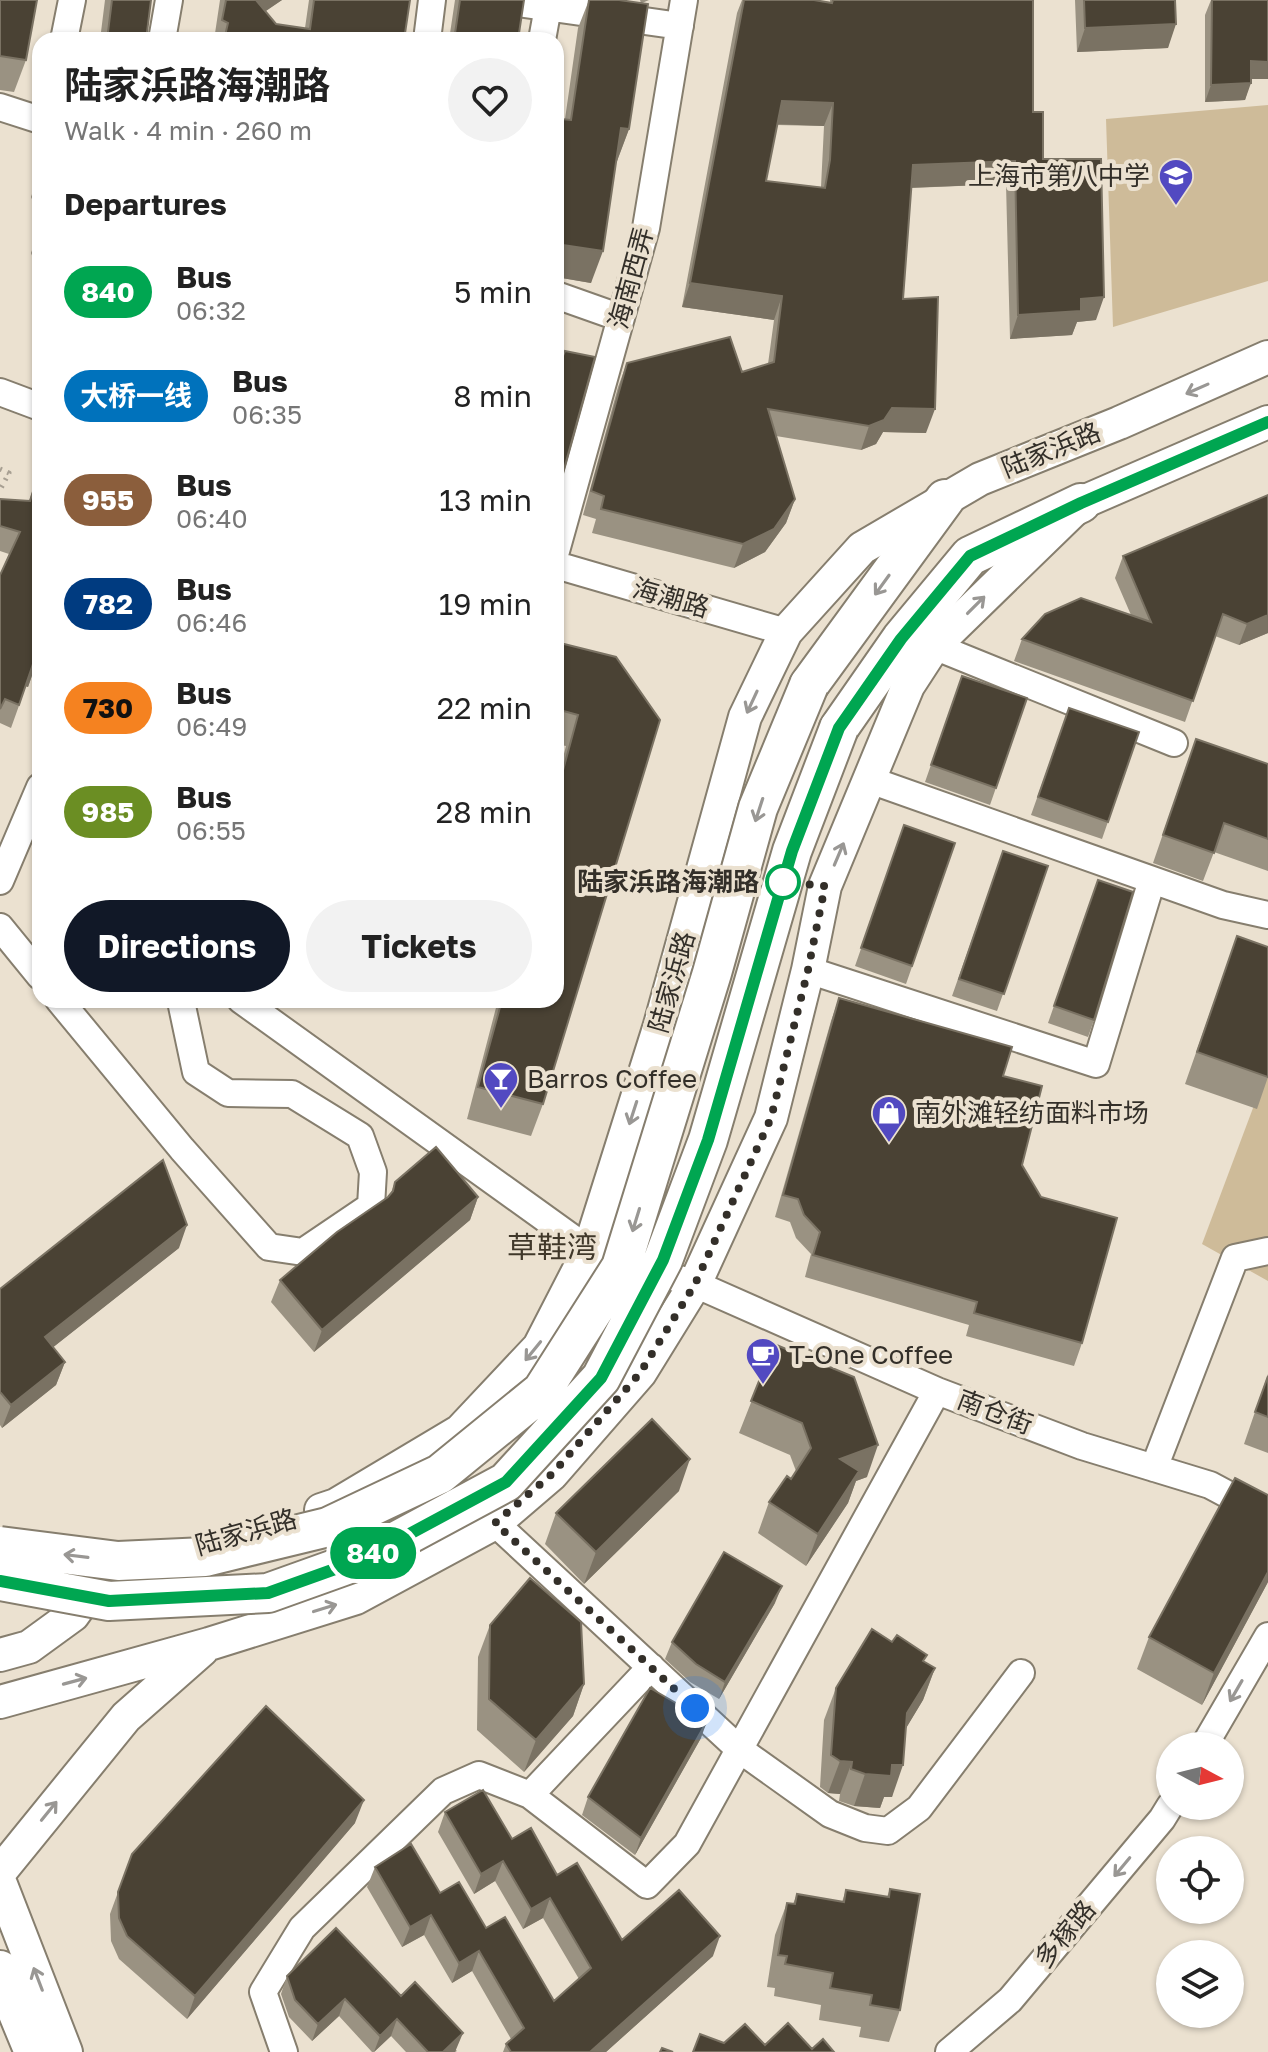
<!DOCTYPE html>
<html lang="en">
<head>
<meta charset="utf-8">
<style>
	body { margin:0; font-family:"Golos Text","Noto Sans SC",sans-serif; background:#f2f2f2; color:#222; height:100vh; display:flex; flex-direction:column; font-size:30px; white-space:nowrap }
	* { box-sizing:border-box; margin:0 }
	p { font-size:26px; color:#767676 }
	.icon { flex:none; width:44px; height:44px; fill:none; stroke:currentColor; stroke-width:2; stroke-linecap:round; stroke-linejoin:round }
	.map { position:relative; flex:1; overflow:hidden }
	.side { position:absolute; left:32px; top:32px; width:532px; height:976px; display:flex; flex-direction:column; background:#fff; border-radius:24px; box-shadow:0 2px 6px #0004 }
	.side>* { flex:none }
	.badge { padding:0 16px; border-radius:26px; font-size:28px; line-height:52px }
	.needle { width:52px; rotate:97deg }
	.controls { position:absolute; left:1156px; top:1732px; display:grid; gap:16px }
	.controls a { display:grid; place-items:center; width:88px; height:88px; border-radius:50%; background:#fff; box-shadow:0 2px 6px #0004; font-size:40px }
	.you { position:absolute; width:40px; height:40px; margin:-20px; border:6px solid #fff; border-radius:50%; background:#1a73e8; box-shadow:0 0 0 12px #1a73e833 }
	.map>.badge { position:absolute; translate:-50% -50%; box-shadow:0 0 0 4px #fff }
	h2 { padding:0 32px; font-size:30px; line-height:72px }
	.round { display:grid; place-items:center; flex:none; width:84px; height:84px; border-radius:42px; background:#f2f2f2 }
	.headline { display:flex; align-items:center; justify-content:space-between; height:136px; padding:0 32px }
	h1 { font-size:38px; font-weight:700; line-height:60px }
	.button { display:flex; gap:16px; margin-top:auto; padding:16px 32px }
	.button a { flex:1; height:92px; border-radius:48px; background:#111827; color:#fff; font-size:32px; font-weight:700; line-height:92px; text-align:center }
	.button a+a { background:#f2f2f2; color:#222 }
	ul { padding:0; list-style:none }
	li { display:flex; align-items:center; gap:24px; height:104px; padding:0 32px }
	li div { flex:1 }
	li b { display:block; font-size:30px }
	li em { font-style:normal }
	li .badge { min-width:88px; font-weight:700; text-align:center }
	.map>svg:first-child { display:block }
	.green { fill:#cebb99 }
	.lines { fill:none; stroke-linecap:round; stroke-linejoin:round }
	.minor-casing { stroke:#867e6e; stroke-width:30 }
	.major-casing { stroke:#867e6e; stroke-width:36 }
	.highway-casing { stroke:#867e6e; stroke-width:42 }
	.path { stroke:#a79f92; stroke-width:5; stroke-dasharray:2 6; stroke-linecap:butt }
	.minor { stroke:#fff; stroke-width:26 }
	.major { stroke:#fff; stroke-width:32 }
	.highway { stroke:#fff; stroke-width:38 }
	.highway-bridge-casing { stroke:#867e6e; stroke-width:42; stroke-linecap:butt }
	.highway-bridge { stroke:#fff; stroke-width:38 }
	.wall { fill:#9a9282; fill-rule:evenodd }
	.shaded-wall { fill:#7a7263 }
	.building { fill:#4a4234; stroke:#7a7263; stroke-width:2; fill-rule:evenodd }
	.oneway { stroke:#999794 }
	.line-casing { stroke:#fff; stroke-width:18 }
	.line { stroke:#00a651; stroke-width:12 }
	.walk { stroke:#332f29; stroke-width:8; stroke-dasharray:0 14.4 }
	.stop-dot { fill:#fff; stroke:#00a651; stroke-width:4 }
	.labels { text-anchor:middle; stroke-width:8; stroke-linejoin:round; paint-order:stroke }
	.poi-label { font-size:26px; fill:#332f29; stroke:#ebe1d0; text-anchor:start }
	.street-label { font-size:26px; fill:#332f29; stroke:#ebe1d0 }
	.stop-label { font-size:26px; font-weight:bold; fill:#332f29; stroke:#ebe1d0; text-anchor:end }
	.quarter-label { font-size:30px; fill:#40382a; stroke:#ebe1d0 }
</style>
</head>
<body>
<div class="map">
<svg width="1268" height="2052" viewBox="0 0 1268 2052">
	<rect width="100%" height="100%" fill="#ebe1d0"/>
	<path class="green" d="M1268,105V281L1113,327L1106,119Z
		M1268,1068V1281L1202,1244Z"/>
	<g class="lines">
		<defs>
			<path id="minor" d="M496,0L680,26
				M64,40L72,0
				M162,40L169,0
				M427,40L432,0
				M542,40L548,7
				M0,107L40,120
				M556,295L621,318
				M0,392L40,407
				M556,551L646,228L684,0
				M556,565L786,632
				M934,646L1174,743
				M870,780L1223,905L1268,915
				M0,881L40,787
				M0,927L40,976
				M808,970L1096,1064L1152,880
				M59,1000L182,1149L269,1247L303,1252L371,1206L373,1172L360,1136L292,1094L228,1093L196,1072L182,1006L183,1000
				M241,1000L589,1250L607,1256
				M644,1268L695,1284L937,1391L1082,1446L1210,1485L1268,1516
				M1154,1468L1235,1258L1268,1251
				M495,1523L739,1749L830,1814L865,1828L888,1831L919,1808L1021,1673
				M1204,1746L1268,1636
				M530,1795L651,1667
				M284,2052L263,1992L302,1928L443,1791L479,1775L530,1795L647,1885L687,1844L937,1391
				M949,2052L1010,2000L1162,1819L1170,1806"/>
			<path id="major" d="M321,1510L336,1505L460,1431L539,1347L589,1250L660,1025L745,717L786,632L862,548L980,479L1119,423L1268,357
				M0,1655L29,1647L73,1615L95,1584L142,1558
				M0,1702L209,1644L356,1598L495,1523L552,1474L640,1373L695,1284L771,1118L808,970L825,886L908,686L934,646L1081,503L1268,422
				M0,1872L126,1717L202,1650
				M0,1882L66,2052"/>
			<path id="highway" d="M809,685L945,499
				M839,728L901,639L970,556L1081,503
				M0,1970L34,2052"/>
		</defs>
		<use href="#minor" class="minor-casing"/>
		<use href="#major" class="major-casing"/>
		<use href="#highway" class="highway-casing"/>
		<path class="path" d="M0,469L9,473L0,490"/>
		<use href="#minor" class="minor"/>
		<use href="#major" class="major"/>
		<use href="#highway" class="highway"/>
		<defs>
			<path id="highway-bridge" d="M0,1546L118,1561L205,1557L328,1527L440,1474L542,1391L621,1267L712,973L758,808L809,685
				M0,1581L109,1601L268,1593L363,1559L506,1482L601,1378L663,1260L708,1140L792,851L839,728"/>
		</defs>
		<use href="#highway-bridge" class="highway-bridge-casing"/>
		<use href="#highway-bridge" class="highway-bridge"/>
	</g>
	<path class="wall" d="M0,0L26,60L14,92L0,90Z
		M105,0H151L146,40H100Z
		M220,0H282L265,11L276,24L305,28L309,0H410L404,40H214Z
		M455,0H524L518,40H449Z
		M589,0H619L641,3L640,0H649L642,3L629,129L617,161L616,160L591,283L556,277V133L561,119H565L578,28Z
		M742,0H814L830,2V0H1033V112L1043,159L1096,320L1077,322L1072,335L1010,339L1006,184L911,188L903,299L926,433L883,432L876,444L861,450L776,436L795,499L786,523L765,552L734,568L592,533L596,519L583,515L618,387L627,363L742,372L768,364L774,320L682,307L737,13ZM777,125L824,126L821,187L766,181Z
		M1075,0H1175L1168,48L1077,52Z
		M1211,0H1268V79H1251L1245,100L1205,102V15Z
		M40,178V217L31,197L37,179Z
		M40,235V276L31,253L37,236Z
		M39,472L36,664L28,687L26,686L11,728L0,723V575L9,554L0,551V499L29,501Z
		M1123,556L1268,633L1239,645L1215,636L1185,722L1014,661L1022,639L1131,615L1115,578Z
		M556,642L616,657L543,1104L531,1136L467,1119L498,1000H556V785L566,746L556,744Z
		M962,676L1027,698L990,805L925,782Z
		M1069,708L1139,732L1102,839L1031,815Z
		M1268,764V871L1214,852L1203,881L1153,863L1186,767Z
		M904,825L955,843L906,984L855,966Z
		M1003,851L1048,866L997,1011L952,996Z
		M1098,880L1094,1020L1088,1037L1048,1023Z
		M1237,936L1268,1077L1257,1109L1185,1084Z
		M839,998L1003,1076L1022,1165L1082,1343L1074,1366L966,1336L969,1325L805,1277L811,1254L796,1238L790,1222L775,1217L831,1021Z
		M395,1182L478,1197L470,1220L314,1352L271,1302L280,1280L388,1197L391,1193Z
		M179,1248L53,1347L65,1362L56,1385L2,1428L0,1425V1289Z
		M774,1344L867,1477L856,1481L848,1503L806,1566L758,1533L769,1502L791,1479L796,1471L790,1455L739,1433Z
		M1268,1374V1453L1244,1444Z
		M679,1491L584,1584L545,1544L556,1513Z
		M1268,1582L1202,1705L1137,1669L1149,1637Z
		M775,1603L719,1699L690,1682L665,1659L672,1642Z
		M490,1625L584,1684L573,1716L524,1772L477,1730L478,1657Z
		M924,1662L935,1668L923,1700L906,1728L892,1797H884L880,1808L854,1806L839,1801L840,1794L828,1793L820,1787L824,1720L836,1688Z
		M701,1738L635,1855L582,1815L588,1797Z
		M445,1812L512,1839L557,1875L622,1940L713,1956L606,2052H511V2039L472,1971L452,1983L424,1935L402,1947L367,1887L375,1867L440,1893L486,1928L554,2001L579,1979L543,1918L523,1929L495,1881L474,1894L438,1832Z
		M355,1823L187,2019L119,1959L111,1941L110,1914L132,1854Z
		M890,1889L900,2010L889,2042L859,2037L861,2027L819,2020L821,2005L774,1996L775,1988L767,1987L775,1935L787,1903L793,1904L797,1894L842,1902L846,1890L887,1897Z
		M287,1976L401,1996L457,2051L455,2052H406L391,2036L374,2052H372L339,2016L312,2041L289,2017L281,1994Z
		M506,2044L511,2052H503Z"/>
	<path class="shaded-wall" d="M256,0H282L247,24Z
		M1176,24L1168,48L1077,52L1085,28Z
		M1251,61L1268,62V79H1245Z
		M1251,83L1245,100L1205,102L1211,85Z
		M782,101L833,103L824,126L773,124Z
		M621,128L629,129L617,161L609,160Z
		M1015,161L1006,184L904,188L913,165Z
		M556,244L603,251L591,283L556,277Z
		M690,283L782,296L774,320L682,307Z
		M1104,297L1096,320L1077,322L1072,335L1010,339L1018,315L1081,299Z
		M892,408L935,409L926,433L883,432L876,444L861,450L869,426Z
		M795,499L786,523L765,552L734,568L743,544Z
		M1268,615V633L1239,645L1247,624Z
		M33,664H36L28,687L25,686Z
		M478,1197L470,1220L314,1352L322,1330Z
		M187,1225L179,1248L37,1360L45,1337Z
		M65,1362L56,1385L2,1428L11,1405Z
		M878,1445L867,1477L856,1481L848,1503L806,1566L818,1534L840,1459Z
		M690,1459L679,1491L584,1584L596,1552Z
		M1268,1572V1582L1202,1705L1214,1673Z
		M782,1586L775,1603L719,1699L725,1682Z
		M935,1668L923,1700L896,1745L907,1713Z
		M584,1684L573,1716L524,1772L536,1740Z
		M707,1721L701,1738L635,1855L641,1838Z
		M840,1761L852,1762L840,1794L828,1793Z
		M892,1765H903L892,1797H884L880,1808L854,1806L865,1774Z
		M364,1800L355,1823L187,2019L195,1996Z
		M503,1861L495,1881L474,1894L481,1874Z
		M550,1898L543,1918L523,1929L531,1909Z
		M431,1915L424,1935L402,1947L410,1927Z
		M720,1936L713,1956L606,2052H590Z
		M479,1951L472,1971L452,1983L459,1963Z
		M345,1999L339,2016L312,2041L318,2024Z
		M397,2019L391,2036L374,2052L380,2036Z
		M463,2033L455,2052H443Z"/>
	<path class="building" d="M0,0H37L26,60L0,56Z
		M112,0H151L146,40H107Z
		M226,0H256L276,24L310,29L314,0H410L404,40H224L228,23L222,20Z
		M460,0H524L518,40H454Z
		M589,0H619L648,4L629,129L621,128L603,251L556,244V153L561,119L571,120Z
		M744,0H814L832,3L833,0H1033V112H1043V159H1101L1104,297L1081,299V311L1018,315L1015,161L913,165L903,299L938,297L935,409L892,408L884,420L869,426L768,409L795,499L774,529L743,544L601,509L604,496L591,491L627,363L730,337L742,372L774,362L782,296L690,283ZM782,101L833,103L830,160L825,188L766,181Z
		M1084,0H1175L1176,24L1085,28Z
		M1212,0H1268V62L1251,61V83L1211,85Z
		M565,351L595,357L559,487L556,486V372Z
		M39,472L40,647L36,664H33L19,705L5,699L0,709V575L20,532L0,526V499L30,501Z
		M1268,495V615L1247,624L1223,614L1193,701L1022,639L1045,614L1081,598L1151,622L1123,556Z
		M556,642L616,657L660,720L543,1104L478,1087L502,1000H556V796L578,715L556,709Z
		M962,676L1027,698L996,788L931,765Z
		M1069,708L1139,732L1108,822L1038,797Z
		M1196,739L1268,764V839L1224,823L1214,853L1163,835Z
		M904,825L955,843L912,966L861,948Z
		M1003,851L1048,866L1004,994L959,979Z
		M1098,880L1133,892L1094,1020L1054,1006Z
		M1237,936L1268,947V1077L1197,1052Z
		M839,998L1012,1047L1003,1076L1042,1086L1022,1165L1041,1197L1117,1218L1082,1343L974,1313L977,1302L813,1255L820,1232L804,1215L798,1199L783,1195Z
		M436,1147L478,1197L322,1330L280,1280L337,1232L388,1197L393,1191L395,1182Z
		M163,1160L187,1225L45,1337L65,1362L11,1405L0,1392V1289Z
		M774,1344L854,1377L878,1445L840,1459L859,1471L818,1534L769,1502L787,1476L791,1479L811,1448L802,1423L751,1401Z
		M1268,1376V1417L1255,1412Z
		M652,1419L690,1459L596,1552L556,1513Z
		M1235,1478L1268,1495V1572L1214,1673L1149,1637Z
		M724,1552L782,1586L725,1682L696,1664L672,1642Z
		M530,1578L581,1622L584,1684L536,1740L489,1699L490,1625Z
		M872,1629L892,1642L897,1635L927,1655L923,1661L935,1668L907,1713L903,1765H892L891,1776L865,1774L851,1769L852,1762L840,1761L831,1755L836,1688Z
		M650,1688L707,1721L641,1838L588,1797Z
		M266,1706L364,1800L195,1996L127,1936L119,1918L118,1892L132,1854Z
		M483,1790L512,1839L531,1828L557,1875L577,1863L622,1940L679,1890L720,1936L590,2052H511L506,2044L524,2028L479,1951L459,1963L431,1915L410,1927L375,1867L411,1844L440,1893L459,1882L486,1928L505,1917L554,2001L591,1968L550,1898L531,1909L503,1861L481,1874L445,1812Z
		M890,1889L920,1894L900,2010L870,2005L872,1995L830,1988L833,1973L785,1964L787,1956L778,1955L787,1903L795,1904L797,1894L844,1902L846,1890L889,1897Z
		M336,1928L401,1996L415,1982L463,2033L443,2052H428L397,2019L380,2036L345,1999L318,2024L295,2000L287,1976Z
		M788,2023L812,2049L823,2039L834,2052H693L700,2034L724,2043L745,2024L765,2045Z
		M662,2048L673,2052H660Z"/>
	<defs><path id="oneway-shaft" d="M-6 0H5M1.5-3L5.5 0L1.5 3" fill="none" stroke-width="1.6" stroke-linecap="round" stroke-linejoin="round" transform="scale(2)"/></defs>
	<g class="oneway">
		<use href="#oneway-shaft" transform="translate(1197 389) rotate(156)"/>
		<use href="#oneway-shaft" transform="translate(882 585) rotate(126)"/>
		<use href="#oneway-shaft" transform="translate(976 605) rotate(-45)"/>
		<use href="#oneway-shaft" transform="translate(752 702) rotate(115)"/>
		<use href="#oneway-shaft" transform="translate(759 810) rotate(108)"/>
		<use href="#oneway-shaft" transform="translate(839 854) rotate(-67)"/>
		<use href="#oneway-shaft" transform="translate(633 1113) rotate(108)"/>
		<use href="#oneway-shaft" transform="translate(636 1220) rotate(107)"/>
		<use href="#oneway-shaft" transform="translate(533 1351) rotate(129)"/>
		<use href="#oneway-shaft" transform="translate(76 1556) rotate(-173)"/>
		<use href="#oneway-shaft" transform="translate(325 1608) rotate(-17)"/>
		<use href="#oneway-shaft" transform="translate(75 1681) rotate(-15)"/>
		<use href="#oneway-shaft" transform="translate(1236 1691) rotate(120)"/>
		<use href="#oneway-shaft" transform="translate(49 1811) rotate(-51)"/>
		<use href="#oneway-shaft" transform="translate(1122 1867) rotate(130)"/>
		<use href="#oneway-shaft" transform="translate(38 1979) rotate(-111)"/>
	</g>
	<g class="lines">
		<defs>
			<path id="line" d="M0,1581L109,1601L268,1593L363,1559L506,1482L601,1378L663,1260L708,1140L792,851L839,728L901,639L970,556L1081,503L1268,422"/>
		</defs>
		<use href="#line" class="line-casing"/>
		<use href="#line" class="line"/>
		<path class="walk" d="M695,1708L495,1523L552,1474L640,1373L695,1284L771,1118L808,970L825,886L783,882"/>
	</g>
	<defs>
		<symbol id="school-pin" viewBox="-11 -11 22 30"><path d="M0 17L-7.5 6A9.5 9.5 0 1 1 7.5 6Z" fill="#5249c1" stroke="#ebe1d0"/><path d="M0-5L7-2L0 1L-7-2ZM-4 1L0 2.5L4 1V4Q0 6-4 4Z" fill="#fff"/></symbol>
		<symbol id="bar-pin" viewBox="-11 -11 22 30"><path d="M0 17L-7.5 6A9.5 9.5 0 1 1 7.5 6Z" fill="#5249c1" stroke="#ebe1d0"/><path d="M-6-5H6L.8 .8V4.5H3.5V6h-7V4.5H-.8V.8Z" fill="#fff"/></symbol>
		<symbol id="shop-pin" viewBox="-11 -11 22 30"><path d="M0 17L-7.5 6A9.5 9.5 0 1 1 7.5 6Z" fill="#5249c1" stroke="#ebe1d0"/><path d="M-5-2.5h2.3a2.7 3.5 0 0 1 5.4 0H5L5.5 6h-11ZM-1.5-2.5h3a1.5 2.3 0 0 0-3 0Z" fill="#fff"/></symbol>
		<symbol id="cafe-pin" viewBox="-11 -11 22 30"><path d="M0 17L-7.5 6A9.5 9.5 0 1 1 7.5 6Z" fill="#5249c1" stroke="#ebe1d0"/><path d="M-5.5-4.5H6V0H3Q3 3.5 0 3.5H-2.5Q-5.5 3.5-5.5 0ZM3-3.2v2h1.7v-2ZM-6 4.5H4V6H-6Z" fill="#fff"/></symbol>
	</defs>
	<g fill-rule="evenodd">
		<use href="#school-pin" x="1156" y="156" width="40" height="54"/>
		<use href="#bar-pin" x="481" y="1059" width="40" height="54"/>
		<use href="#shop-pin" x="869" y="1093" width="40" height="54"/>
		<use href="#cafe-pin" x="743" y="1335" width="40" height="54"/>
	</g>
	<circle class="stop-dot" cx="783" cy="882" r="16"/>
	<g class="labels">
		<g class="poi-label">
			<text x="1150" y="185" text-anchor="end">上海市第八中学</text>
			<text x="527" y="1088">Barros Coffee</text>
			<text x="915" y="1122">南外滩轻纺面料市场</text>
			<text x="789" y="1364">T-One Coffee</text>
		</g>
		<g class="street-label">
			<text transform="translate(631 278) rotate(-75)" y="9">海南西弄</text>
			<text transform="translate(1051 450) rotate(-22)" y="9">陆家浜路</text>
			<text transform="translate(671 598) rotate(16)" y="9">海潮路</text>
			<text transform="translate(672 982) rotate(-74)" y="9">陆家浜路</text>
			<text transform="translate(995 1412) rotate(21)" y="9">南仓街</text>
			<text transform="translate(246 1532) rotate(-16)" y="9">陆家浜路</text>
			<text transform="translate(1065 1934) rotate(-50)" y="9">多稼路</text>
		</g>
		<g class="stop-label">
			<text x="759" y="891">陆家浜路海潮路</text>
		</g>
		<g class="quarter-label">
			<text x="552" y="1258">草鞋湾</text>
		</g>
	</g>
</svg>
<div class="controls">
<a><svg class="needle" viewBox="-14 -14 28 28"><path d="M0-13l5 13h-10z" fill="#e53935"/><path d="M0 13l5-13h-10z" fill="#767676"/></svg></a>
<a><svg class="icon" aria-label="locate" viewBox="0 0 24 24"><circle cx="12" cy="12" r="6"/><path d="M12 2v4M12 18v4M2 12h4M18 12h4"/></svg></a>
<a><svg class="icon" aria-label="layers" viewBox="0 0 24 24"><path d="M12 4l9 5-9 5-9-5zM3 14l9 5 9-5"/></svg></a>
</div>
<div class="you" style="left:695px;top:1708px"></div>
<b class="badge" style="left:373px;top:1553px;background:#00a651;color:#fff">840</b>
<section class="side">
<div class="headline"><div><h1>陆家浜路海潮路</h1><p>Walk · 4 min · 260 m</p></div><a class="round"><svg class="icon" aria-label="heart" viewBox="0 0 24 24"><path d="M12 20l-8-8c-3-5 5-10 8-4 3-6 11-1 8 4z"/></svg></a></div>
<h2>Departures</h2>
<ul>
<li><span class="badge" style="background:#00a651;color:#fff">840</span><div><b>Bus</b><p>06:32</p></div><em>5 min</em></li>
<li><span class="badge" style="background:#0072bc;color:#fff">大桥一线</span><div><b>Bus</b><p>06:35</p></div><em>8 min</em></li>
<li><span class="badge" style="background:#8b5e3c;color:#fff">955</span><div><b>Bus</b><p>06:40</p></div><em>13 min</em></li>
<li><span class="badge" style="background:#003b80;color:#fff">782</span><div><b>Bus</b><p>06:46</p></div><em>19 min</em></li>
<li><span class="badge" style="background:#f58220;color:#111">730</span><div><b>Bus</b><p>06:49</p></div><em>22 min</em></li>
<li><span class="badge" style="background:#6b8e23;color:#fff">985</span><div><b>Bus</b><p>06:55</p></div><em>28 min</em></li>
</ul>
<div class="button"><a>Directions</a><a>Tickets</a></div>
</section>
</div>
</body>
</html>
